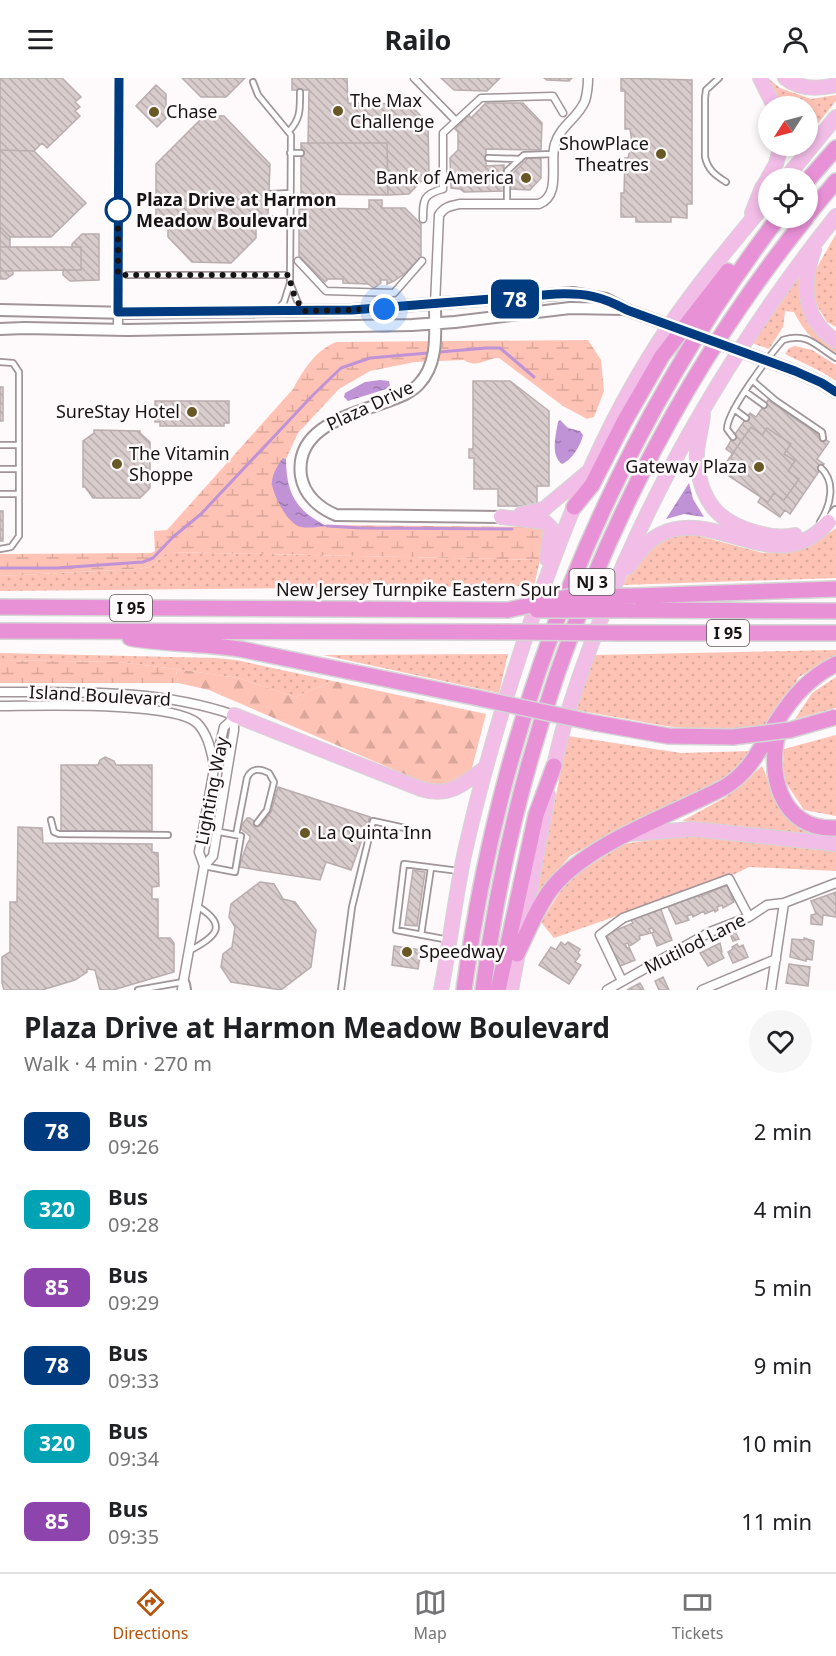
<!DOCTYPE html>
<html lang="en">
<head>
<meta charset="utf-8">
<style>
	body { margin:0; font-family:"Noto Sans",sans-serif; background:#f6f6f6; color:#202124; height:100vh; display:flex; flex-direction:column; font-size:22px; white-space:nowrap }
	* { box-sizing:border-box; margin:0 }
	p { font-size:20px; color:#757577 }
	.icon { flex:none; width:33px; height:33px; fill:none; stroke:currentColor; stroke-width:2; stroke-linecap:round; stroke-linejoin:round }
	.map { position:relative; height:912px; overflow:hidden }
	.side { display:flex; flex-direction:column; background:#fff; flex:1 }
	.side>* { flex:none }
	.badge { padding:0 12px; border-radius:9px; font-size:21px; line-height:39px }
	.needle { width:39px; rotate:234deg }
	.buttons { position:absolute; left:758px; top:18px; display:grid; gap:12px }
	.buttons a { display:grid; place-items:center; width:60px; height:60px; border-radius:50%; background:#fff; box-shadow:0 3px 9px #0003; font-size:30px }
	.you { position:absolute; width:30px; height:30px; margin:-15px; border:4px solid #fff; border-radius:50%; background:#1a73e8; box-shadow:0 0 0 9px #1a73e833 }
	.map>.badge { position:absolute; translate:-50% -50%; box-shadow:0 0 0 3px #fff }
	.round { display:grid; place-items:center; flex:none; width:63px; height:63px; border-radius:32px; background:#f6f6f6 }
	.headline { display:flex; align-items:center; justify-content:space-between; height:102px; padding:0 24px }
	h1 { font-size:28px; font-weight:700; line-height:45px }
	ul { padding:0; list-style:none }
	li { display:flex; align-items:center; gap:18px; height:78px; padding:0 24px }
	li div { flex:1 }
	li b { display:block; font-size:22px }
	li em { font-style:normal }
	li .badge { min-width:66px; font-weight:700; text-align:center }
	header { display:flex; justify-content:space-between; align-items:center; height:78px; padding:0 24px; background:#fff; font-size:27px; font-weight:700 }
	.tab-bar { display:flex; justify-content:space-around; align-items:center; height:84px; border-top:2px solid #e0e0e0; background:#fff; font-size:16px; color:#757577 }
	.tab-bar a { display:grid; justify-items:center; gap:3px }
	.tab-bar .on { color:#b45309 }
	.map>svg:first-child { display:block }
	.green { fill:url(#green-dots) }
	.forest { fill:url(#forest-firs) }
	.wetland { fill:url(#wetland-marsh) }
	.water { fill:url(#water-ripples) }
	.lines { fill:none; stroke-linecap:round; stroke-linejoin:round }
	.stream { stroke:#c093d6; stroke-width:3 }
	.building { fill:url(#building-back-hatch); stroke:#b9adae; stroke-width:1.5 }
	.service-casing { stroke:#a09599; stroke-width:8 }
	.pedestrian-casing { stroke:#a09599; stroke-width:9 }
	.minor-casing { stroke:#a09599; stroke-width:11 }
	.tertiary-casing { stroke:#a09599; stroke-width:14 }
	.primary-casing { stroke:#d5d5d5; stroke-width:16 }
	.motorway-casing { stroke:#d5d5d5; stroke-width:18 }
	.service { stroke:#fff; stroke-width:4.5 }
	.pedestrian { stroke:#fff; stroke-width:6 }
	.minor { stroke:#fff; stroke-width:8 }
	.tertiary { stroke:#fff; stroke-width:10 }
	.primary { stroke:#f2bde7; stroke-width:14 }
	.motorway { stroke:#e991d7; stroke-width:15 }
	.tertiary-bridge-casing { stroke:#a09599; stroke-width:14; stroke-linecap:butt }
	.motorway-bridge-casing { stroke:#d5d5d5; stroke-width:18; stroke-linecap:butt }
	.tertiary-bridge { stroke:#fff; stroke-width:10 }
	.motorway-bridge { stroke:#e991d7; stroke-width:15 }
	.line-casing { stroke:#fff; stroke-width:14 }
	.line { stroke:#003b80; stroke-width:9 }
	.walk { stroke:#181415; stroke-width:6; stroke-dasharray:0 10.8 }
	.poi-dot { fill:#685826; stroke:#fef9fa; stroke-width:2 }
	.stop-dot { fill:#fff; stroke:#003b80; stroke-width:3 }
	.labels { text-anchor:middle; stroke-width:5; stroke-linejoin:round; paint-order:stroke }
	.shield { fill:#fef9fa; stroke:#5d595a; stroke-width:1.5 }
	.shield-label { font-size:16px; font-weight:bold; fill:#181415 }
	.poi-label { font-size:18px; fill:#181415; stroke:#fef9fa; text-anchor:start }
	.stop-label { font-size:18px; font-weight:bold; fill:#181415; stroke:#fef9fa; text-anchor:start }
	.street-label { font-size:18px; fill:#181415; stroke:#fef9fa }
</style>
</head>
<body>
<header><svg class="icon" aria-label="menu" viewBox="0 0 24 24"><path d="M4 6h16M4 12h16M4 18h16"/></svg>Railo<svg class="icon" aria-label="person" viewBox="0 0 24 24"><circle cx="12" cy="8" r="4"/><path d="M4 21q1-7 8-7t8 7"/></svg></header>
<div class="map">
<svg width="836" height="912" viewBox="0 0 836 912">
	<defs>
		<pattern id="green-dots" width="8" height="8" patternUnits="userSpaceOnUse" patternTransform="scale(1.5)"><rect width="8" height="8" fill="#ffc3b5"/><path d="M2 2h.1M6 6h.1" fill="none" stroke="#daa79b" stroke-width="1.8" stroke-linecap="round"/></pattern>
		<pattern id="forest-firs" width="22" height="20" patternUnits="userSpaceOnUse" patternTransform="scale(1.5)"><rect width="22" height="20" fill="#ffc3b5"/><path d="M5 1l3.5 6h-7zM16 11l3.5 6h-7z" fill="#daa79b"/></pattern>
		<pattern id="wetland-marsh" width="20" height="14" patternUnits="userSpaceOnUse" patternTransform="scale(1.5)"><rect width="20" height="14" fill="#ffc3b5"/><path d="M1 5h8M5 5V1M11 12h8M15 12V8" fill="none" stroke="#daa79b"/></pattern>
		<pattern id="water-ripples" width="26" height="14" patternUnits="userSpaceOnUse" patternTransform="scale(1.5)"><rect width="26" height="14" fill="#c093d6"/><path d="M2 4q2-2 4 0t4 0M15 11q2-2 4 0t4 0" fill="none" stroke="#9b77ac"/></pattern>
		<pattern id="building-back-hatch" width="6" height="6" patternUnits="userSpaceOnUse" patternTransform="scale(1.5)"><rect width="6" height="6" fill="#d8cccc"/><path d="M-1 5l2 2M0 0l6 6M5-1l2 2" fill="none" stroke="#b9aeae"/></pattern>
	</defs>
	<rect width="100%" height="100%" fill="#fef9fa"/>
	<path class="green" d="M768,0L780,10L811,21L836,17V23L807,59V28H779Z
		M836,156V249L827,244L811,218L816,191Z
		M801,196C800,236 807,243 836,268V275C815,265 804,254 794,234L785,233L783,249L769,271L752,265Z
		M795,268L812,272L836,287V303L822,294L785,276L789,270Z
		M836,450V500L623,507L634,485L656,466L684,454L763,475L809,469Z
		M168,474L540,482L534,508L0,513V498L138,491L150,489Z
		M836,572V577L799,599L770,646L722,654L666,648L576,632L594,577Z
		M0,575L215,580L236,582L333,603L295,619L238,600L176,591L118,584L0,582Z
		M508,576L499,615L323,577Z
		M836,599V630L795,641L812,615Z
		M836,657V738L804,732L782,699L784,671Z
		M568,658L681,675L751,673L733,695L712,709L646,738L570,778L536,816Z
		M762,688C779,727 787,757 836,757V763L682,743L726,719Z
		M688,756L836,772V793L749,789L735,796L554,860L541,844L568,801L624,766Z"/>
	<path class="forest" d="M176,591L238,600L295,619L333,603L486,636L472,690L461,704L436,710L209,612L178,605Z"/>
	<path class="wetland" d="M588,262L601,282L604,313L594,339L587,341L563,328L499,280C486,280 477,291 464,282L415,284L370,293L339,311L298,355L286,381L283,380L290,441C301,452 315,450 329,447L538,449L547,453L546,467L540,482L168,474L150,489L138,491L0,498V476L151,475L155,473L154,453L167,452L293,311C304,291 315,273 336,264Z
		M0,582L118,584L176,591L178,605H0Z"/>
	<path class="water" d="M380,302L389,303L390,308L386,311L348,323L344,319L345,315L365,304Z
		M560,342L568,350L580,353L583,357C581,367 572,382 562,386C550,378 556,356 558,344Z
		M283,380L286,381C286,415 296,433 327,448C318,449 306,451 298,448C286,442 275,420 272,407C271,398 278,386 283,380Z
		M689,405L693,421L704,439L684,436L666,441Z"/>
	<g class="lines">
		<path class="stream" d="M327,448L361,450L512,451
			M0,490H57L143,484L153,480L173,459L201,436L313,317L341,290L370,280L486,270H500L534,299"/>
	</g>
	<path class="building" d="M0,0H62L81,19L75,24L80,29L75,33L80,38L47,70L42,65L34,73L0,72Z
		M182,0H245L226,19H201Z
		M292,0H347L348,25L409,26L428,45L429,95L409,116L388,117L387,65H308L309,12H292Z
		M441,0H500L487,13L454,12Z
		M544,0H572L569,3L547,2Z
		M621,0L692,2V126H687V140L671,139V144H636V139H621V115H624L625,80H628L632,65L630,51H625V13H621Z
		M156,7L166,16V40L157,49L136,28Z
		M486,25H523L542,45L541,72L486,71V88L504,87V113L464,114L460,111L451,110L450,80L458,72V54L455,51L469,37L471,40Z
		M204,38H224L270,86L268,136L256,147V160L231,185L192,184L168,159V146H156V86Z
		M301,65H387L388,117L301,116Z
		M0,72L34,73L86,125L51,159H10L0,149Z
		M529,79L541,80V100L530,112L511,111V97Z
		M306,122H318V130L369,131V122H382V130H405L421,146V180L404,196L394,203L387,206V202H380L381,205L374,210L368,206L343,205V201H328L325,204L299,178V131H306Z
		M0,149L10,159V169H0Z
		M82,156H99V202L70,203L63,197V192H81V169H72V166Z
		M0,169H81V192L0,193Z
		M0,193H13V196L6,201H0Z
		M473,303H510L549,333V408H537V428H498V411H474V380H469V371H473Z
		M0,309H3V343H0Z
		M768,322L829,364L817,381L824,386L790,436L785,432L780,439L758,424L761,419L729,398L726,385L733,376L726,371L733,359L750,335L756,339Z
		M155,323H229V345H224V348H160V344H155Z
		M751,349L762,357L767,350L791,366L784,376L795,383L788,393L799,401L784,422L774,415L768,424L729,398L726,385Z
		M94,352L140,353V355L150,364V410L140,420H93L85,409H83V363L94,355Z
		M0,433H3V463H0Z
		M105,679L114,683L116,687H152V753H61V687H98L100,682Z
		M278,709L370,739L351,792L326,784L320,802L239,789L247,766L250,761V758L241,751V748L247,740H250L259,747L262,746L271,734Z
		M18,749L42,750L43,765L152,766V774L158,775L159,808L152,809V821H158V860H170L174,865V894L113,912H100L95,892L87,891V894L75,902L42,912H4L2,905V879L10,874V824H17Z
		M413,792L425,794L417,848L405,847Z
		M260,804L274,806L283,821L295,824L316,852L311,889L281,912L231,904L221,889L223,876L232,869L235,849L229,839L231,826Z
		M727,807L734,824L723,830L722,827L717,829L718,832L715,834L714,832L705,836L704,833L693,839L692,836L687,838L689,842L676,846L668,829L697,816L699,819Z
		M836,814V839L823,837L822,847L811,846V837L816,836L811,823Z
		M660,829L672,862L657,868L652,855L654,854L652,850L649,851L651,855L639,858L640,861L633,866L629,868L628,865L625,866L627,870L629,869L635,882L620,888L605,857L633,845L631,842Z
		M735,854L739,861L733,863L730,856Z
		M804,860L814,863L812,882L806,881V883L790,879L792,861L804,862Z
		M561,864L565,867L568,864L580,871L578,875L580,877L575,884L581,887L569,906L539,887L551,869L556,872Z
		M720,865L722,874L721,875L724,880L708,888L700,875Z
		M737,866L739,869L743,867L748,879L733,885L728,874L733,871L732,869Z
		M394,868L421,872L418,891L392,887Z
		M789,886L810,889L808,908L786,905Z
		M663,899L669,912H659L655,903Z
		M640,905L644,912H627Z"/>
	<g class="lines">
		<defs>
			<path id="service" d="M719,0L706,12L705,20V79C708,92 715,97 726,104
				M253,4L258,17L291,57L290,205L284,224L278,231
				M289,53C301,41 300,30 300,14
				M290,75H301
				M488,80L520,81
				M270,116L290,115
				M507,127V93L524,77L554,76
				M264,141L290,142
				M118,197H290
				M290,205L298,225L303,232
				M0,284L13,285L19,294V458L11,469L0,471
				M753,303L775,322L822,354L823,360
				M746,314L764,327
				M734,331L746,340
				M733,359L727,351C727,333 770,277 783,262C808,254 816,268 836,280
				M0,367H19
				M0,391H19
				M0,416H19
				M820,444C831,427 836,404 821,390
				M51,742L54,754L59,756L168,757
				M204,751L241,758L235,794L204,788
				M236,757L247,700C251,690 260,690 269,695L274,704L267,732L257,745
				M421,857L431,790
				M449,862L396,852L404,786L459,793
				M189,873C215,859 230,848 197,828
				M138,912L183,904
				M341,912L352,829L373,743L405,750"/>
			<path id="pedestrian" d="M414,0L456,43
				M423,141C423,122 423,116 443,111V55L481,20L553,18L563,35
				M298,183L326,213L394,215L422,183"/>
			<path id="minor" d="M435,227L439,137C444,129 450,128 460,126H539C562,117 549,84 555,66C560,48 578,40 585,23C587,16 588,8 588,0
				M118,251L119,0
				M0,614C79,614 158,611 234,637V652L213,778L204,788
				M0,628C37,628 172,623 197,645C208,656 211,673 214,687
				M622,903L600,857L623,840L729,801L749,839
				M182,911L204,788L199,774L214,691L224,649L233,641
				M607,912L710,854L749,839L767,827L784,825L836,805
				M702,912L776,881
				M771,912L784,825"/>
			<path id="tertiary" d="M435,227C435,254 439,285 419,306C412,314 401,318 391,322C355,336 294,347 301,398C304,417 319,430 336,437L501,439
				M0,232L128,235L352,232L573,215L606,221L627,232
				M0,251L24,250L128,252L412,247L455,244L570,230L624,231
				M795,293L822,305L836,314
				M828,444L836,434
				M184,906L185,912"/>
			<path id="primary" d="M760,0L774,28
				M785,0C800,12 819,11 836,7
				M768,100L776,86L781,68
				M786,100L836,39
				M752,135L762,110L768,101
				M814,172C801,207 803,241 836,263
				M703,337C701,356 694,373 698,392C704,429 723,446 758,455C771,459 782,460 795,457
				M521,436L544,431L587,395
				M501,439L545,444L551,450L547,481
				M628,489C638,476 646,463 661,456C717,429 778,503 828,444
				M234,637L421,711C450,720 463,706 485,690
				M552,698C563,641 583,587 604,533C662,389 740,259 836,138
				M629,756L693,751L836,766
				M441,912C450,866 455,819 465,773C481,702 501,633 524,564C557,466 594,369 648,281C682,224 726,173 768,122
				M511,912L548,717"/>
			<path id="motorway" d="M807,103L836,70
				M807,138L836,103
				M574,429L592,407L624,344L662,278L728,193
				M635,518L836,511
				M0,529L508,532
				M630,532L836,533
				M0,553L499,554
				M620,555H836
				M130,560C168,567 207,565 245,572L478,620
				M595,645L668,658L733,659
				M780,649C765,693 780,753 836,750
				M517,876C528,854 537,829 552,810C588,765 671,737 723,710C751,694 761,668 777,643C793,618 810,599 836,586
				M464,912C501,632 608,365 778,140
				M483,912C519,634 630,359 806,140
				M498,912L536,737L554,688"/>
		</defs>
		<use href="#service" class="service-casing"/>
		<use href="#pedestrian" class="pedestrian-casing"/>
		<use href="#minor" class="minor-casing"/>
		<use href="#tertiary" class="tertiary-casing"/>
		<use href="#primary" class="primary-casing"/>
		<use href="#motorway" class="motorway-casing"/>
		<use href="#service" class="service"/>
		<use href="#pedestrian" class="pedestrian"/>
		<use href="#minor" class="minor"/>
		<use href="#tertiary" class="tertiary"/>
		<use href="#primary" class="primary"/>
		<use href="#motorway" class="motorway"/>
		<defs>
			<path id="tertiary-bridge" d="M627,232L795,293"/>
			<path id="motorway-bridge" d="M508,532L568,519L635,518
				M537,532H630
				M499,554L620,555
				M478,620L595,645
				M733,659L790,652L836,639"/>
		</defs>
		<use href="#tertiary-bridge" class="tertiary-bridge-casing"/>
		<use href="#motorway-bridge" class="motorway-bridge-casing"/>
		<use href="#tertiary-bridge" class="tertiary-bridge"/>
		<use href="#motorway-bridge" class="motorway-bridge"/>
	</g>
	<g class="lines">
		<defs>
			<path id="line" d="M119,0L118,234L352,232L556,216C585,215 601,218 627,232L795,293L822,305L836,314"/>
		</defs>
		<use href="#line" class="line-casing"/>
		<use href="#line" class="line"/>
		<path class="walk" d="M118,132V125V197H290C290,210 296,223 304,233L384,231"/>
	</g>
	<g class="poi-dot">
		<circle cx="338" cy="33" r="6"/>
		<circle cx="154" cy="34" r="6"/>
		<circle cx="661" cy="76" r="6"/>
		<circle cx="526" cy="100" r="6"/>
		<circle cx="192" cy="334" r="6"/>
		<circle cx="117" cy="386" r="6"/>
		<circle cx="759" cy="389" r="6"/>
		<circle cx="305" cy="755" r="6"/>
		<circle cx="407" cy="874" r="6"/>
	</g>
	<circle class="stop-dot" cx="118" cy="132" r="12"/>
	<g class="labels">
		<g class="shield">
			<rect x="569.5" y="491" width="45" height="26" rx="4.5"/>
			<rect x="110" y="517" width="42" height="26" rx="4.5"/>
			<rect x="707" y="542" width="42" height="26" rx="4.5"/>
		</g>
		<g class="shield-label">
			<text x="592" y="510">NJ 3</text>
			<text x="131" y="536">I 95</text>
			<text x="728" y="561">I 95</text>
		</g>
		<g class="poi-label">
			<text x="350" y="29">The Max<tspan x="350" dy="21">Challenge</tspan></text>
			<text x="166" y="40">Chase</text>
			<text x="649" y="72" text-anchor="end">ShowPlace<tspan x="649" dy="21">Theatres</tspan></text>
			<text x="514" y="106" text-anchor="end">Bank of America</text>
			<text x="180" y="340" text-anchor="end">SureStay Hotel</text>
			<text x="129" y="382">The Vitamin<tspan x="129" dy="21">Shoppe</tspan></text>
			<text x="747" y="395" text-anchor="end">Gateway Plaza</text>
			<text x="317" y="761">La Quinta Inn</text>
			<text x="419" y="880">Speedway</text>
		</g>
		<g class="stop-label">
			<text x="136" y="128">Plaza Drive at Harmon<tspan x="136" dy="21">Meadow Boulevard</tspan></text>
		</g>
		<g class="street-label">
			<text transform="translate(370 328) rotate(-25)" y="6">Plaza Drive</text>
			<text x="418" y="518">New Jersey Turnpike Eastern Spur</text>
			<text transform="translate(100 618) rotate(3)" y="6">Island Boulevard</text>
			<text transform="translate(212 713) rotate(-79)" y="6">Lighting Way</text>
			<text transform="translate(695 866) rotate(-27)" y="6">Mutilod Lane</text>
		</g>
	</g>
</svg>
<div class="buttons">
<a><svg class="needle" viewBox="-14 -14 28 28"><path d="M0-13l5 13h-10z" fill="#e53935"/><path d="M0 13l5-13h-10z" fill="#757577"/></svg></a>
<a><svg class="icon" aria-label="locate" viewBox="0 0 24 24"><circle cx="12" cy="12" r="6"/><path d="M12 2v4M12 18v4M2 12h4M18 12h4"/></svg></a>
</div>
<div class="you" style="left:384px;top:231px"></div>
<b class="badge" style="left:515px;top:221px;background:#003b80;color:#fff">78</b>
</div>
<section class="side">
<div class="headline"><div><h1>Plaza Drive at Harmon Meadow Boulevard</h1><p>Walk · 4 min · 270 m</p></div><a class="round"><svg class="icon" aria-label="heart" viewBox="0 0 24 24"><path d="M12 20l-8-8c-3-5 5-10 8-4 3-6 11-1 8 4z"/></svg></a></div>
<ul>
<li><span class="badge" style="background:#003b80;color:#fff">78</span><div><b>Bus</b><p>09:26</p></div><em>2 min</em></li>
<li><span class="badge" style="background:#00a3b4;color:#fff">320</span><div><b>Bus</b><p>09:28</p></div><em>4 min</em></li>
<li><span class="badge" style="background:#8e44ad;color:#fff">85</span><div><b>Bus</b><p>09:29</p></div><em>5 min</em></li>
<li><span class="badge" style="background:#003b80;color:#fff">78</span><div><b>Bus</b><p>09:33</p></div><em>9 min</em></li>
<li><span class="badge" style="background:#00a3b4;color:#fff">320</span><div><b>Bus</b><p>09:34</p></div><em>10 min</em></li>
<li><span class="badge" style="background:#8e44ad;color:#fff">85</span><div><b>Bus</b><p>09:35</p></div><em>11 min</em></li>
</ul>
</section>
<nav class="tab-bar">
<a class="on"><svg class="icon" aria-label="directions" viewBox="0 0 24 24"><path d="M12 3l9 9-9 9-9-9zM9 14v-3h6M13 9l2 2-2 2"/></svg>Directions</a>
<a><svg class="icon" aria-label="map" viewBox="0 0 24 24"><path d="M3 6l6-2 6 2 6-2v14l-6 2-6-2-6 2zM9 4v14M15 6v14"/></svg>Map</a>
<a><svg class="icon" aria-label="tickets" viewBox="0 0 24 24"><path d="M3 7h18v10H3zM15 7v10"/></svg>Tickets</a>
</nav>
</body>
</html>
